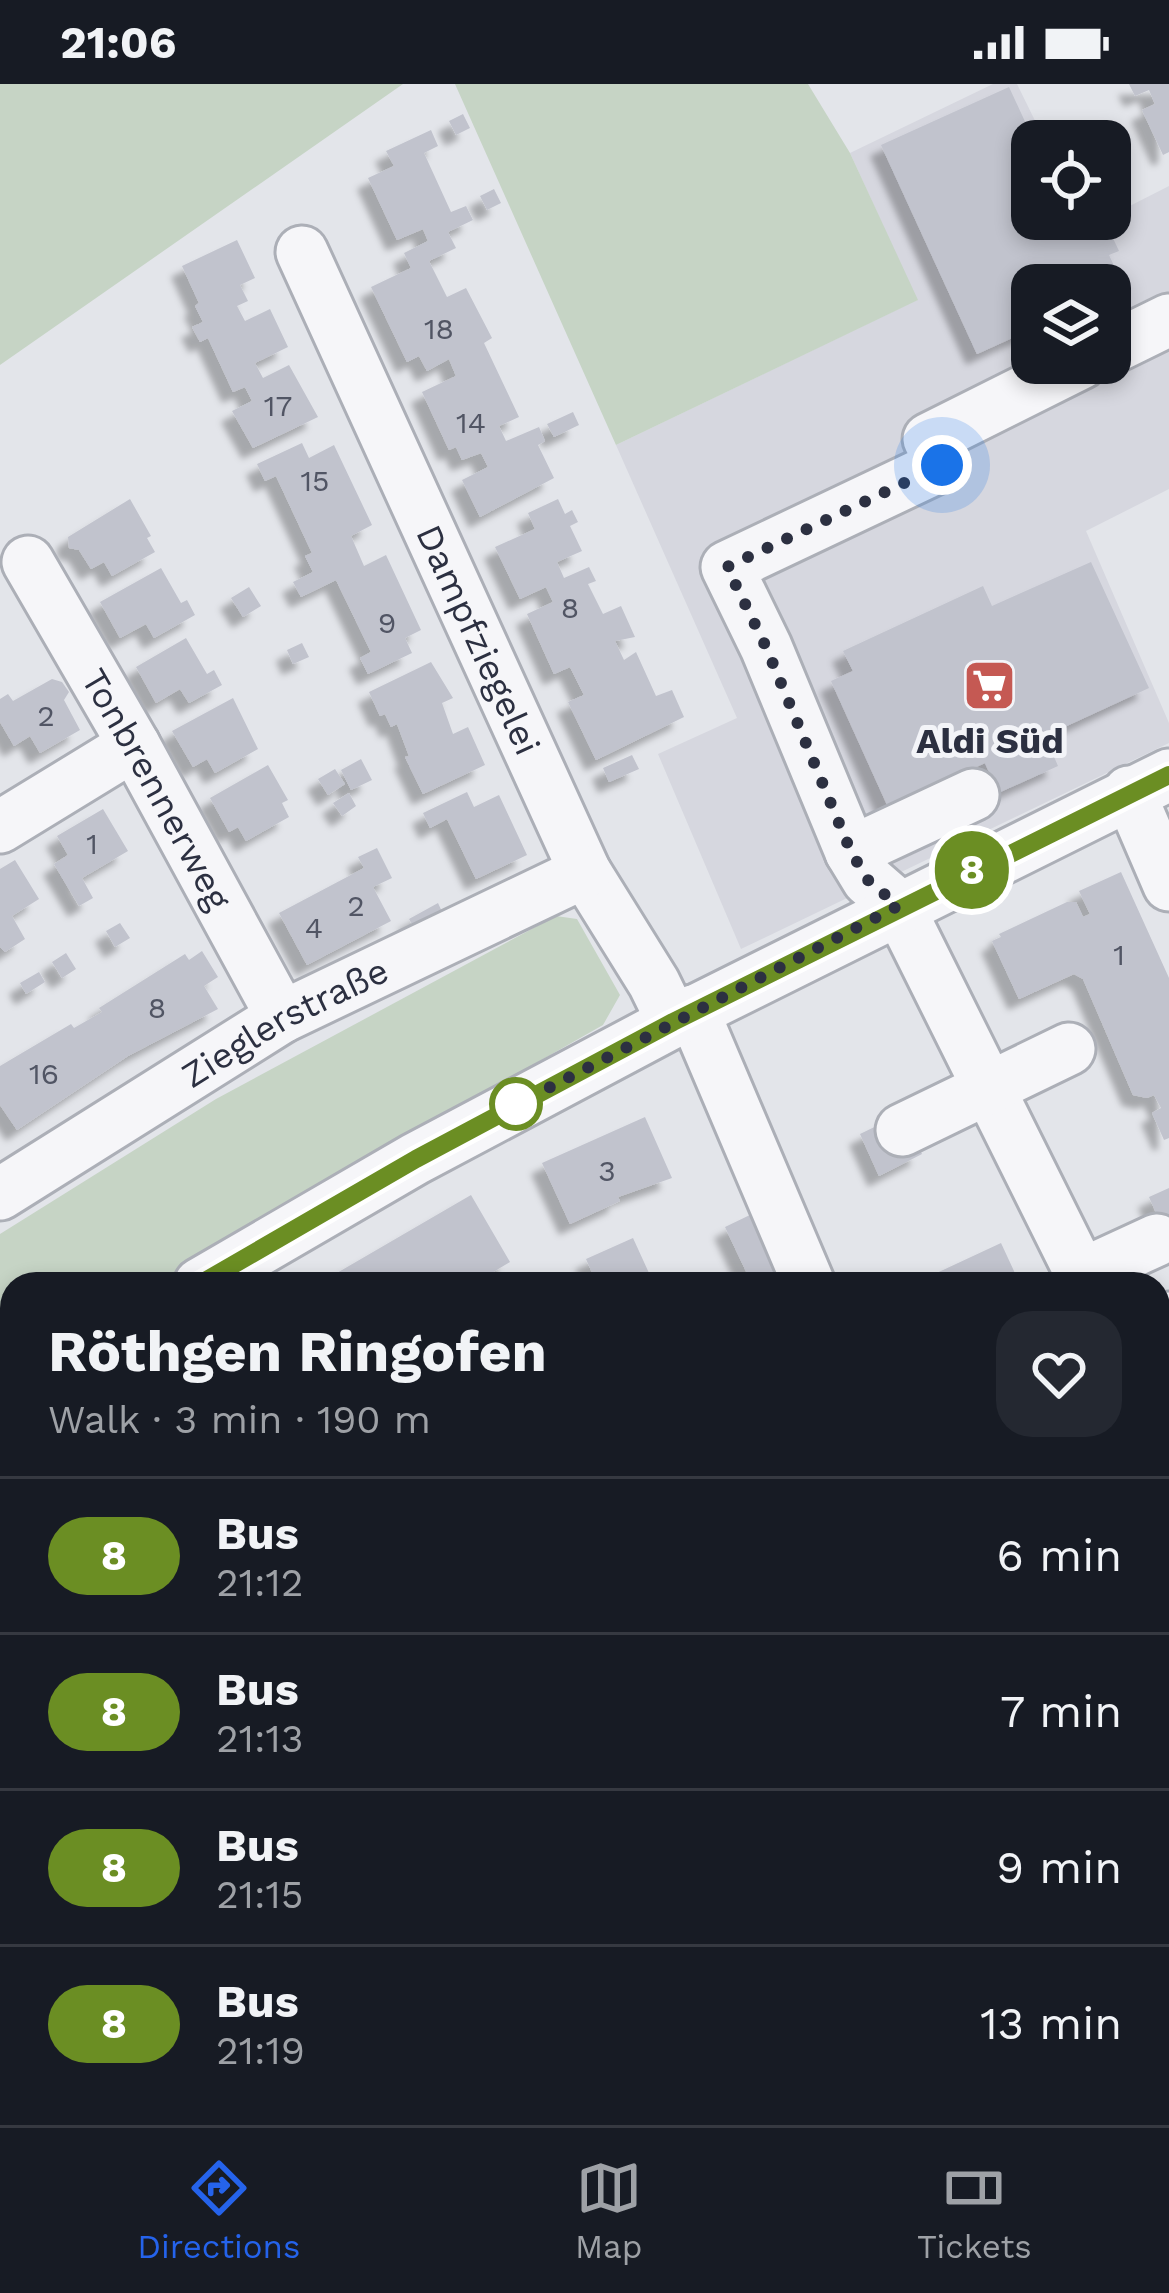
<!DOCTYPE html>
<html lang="en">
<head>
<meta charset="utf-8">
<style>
	body { margin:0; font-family:"Work Sans",sans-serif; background:#242831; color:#f1f3f6; height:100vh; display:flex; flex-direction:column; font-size:45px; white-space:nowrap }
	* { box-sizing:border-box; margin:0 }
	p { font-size:39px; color:#9ea1a6 }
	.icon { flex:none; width:66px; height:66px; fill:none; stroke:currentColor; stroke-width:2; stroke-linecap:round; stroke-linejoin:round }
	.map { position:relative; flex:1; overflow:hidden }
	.details { position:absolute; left:0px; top:1188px; width:1170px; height:855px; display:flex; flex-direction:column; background:#171b24; border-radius:36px 36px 0 0; box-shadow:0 6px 18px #0003 }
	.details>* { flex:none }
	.badge { padding:0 24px; border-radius:39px; font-size:42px; line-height:78px }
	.fabs { position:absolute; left:1011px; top:36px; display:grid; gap:24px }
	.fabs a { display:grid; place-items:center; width:120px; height:120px; border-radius:24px; background:#171b24; box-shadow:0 6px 18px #0003; font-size:60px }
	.you { position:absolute; width:60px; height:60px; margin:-30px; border:9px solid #fff; border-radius:50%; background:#1a73e8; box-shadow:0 0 0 18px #1a73e833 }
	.map>.badge { position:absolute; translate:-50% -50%; box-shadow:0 0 0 6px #fff }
	.round { display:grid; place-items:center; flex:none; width:126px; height:126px; border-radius:36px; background:#242831 }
	.headline { display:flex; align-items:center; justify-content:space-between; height:204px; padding:0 48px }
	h1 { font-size:57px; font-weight:700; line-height:90px }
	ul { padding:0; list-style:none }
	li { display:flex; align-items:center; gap:36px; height:156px; padding:0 48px; border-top:3px solid #363941 }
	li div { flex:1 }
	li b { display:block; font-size:45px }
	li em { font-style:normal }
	li .badge { min-width:132px; font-weight:700; text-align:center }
	.status { display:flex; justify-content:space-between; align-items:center; height:84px; padding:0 60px; background:#171b24; direction:ltr }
	.status svg { height:33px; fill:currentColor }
	.menu { display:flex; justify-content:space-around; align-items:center; height:168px; border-top:3px solid #363941; background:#171b24; font-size:33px; color:#9ea1a6 }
	.menu a { display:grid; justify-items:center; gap:6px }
	.menu .selected { color:#2563eb }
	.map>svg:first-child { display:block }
	.built { fill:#d6d7df; fill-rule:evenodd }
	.green { fill:#c6d4c5 }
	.building { fill:#c1c3cd; filter:url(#shadow) }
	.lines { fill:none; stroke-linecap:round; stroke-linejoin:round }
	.minor-casing { stroke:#acafb7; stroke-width:57 }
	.minor { stroke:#f6f6f9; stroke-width:51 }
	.rail-casing { stroke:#7e8293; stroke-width:14 }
	.rail { stroke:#f3f4f8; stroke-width:9; stroke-dasharray:27; stroke-linecap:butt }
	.line-casing { stroke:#fff; stroke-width:27 }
	.line { stroke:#6b8e23; stroke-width:18 }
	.walk { stroke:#2c3041; stroke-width:12; stroke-dasharray:0 21.6 }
	.stop-dot { fill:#fff; stroke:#6b8e23; stroke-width:6 }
	.labels { text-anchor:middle; stroke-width:10; stroke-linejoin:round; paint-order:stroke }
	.number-label { font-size:30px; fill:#515564 }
	.street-label { font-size:36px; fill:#2c3041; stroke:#f3f4f8 }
	.poi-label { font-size:36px; font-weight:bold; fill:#2c3041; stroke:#f3f4f8 }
</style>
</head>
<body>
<div class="status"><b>21:06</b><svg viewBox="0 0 49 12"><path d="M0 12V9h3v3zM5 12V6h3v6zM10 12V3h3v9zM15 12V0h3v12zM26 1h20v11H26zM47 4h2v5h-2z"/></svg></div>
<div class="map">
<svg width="1169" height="2041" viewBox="0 0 1169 2041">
	<defs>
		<filter id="shadow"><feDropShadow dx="-11" dy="11" stdDeviation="3" flood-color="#0004"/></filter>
	</defs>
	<rect width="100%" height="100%" fill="#e3e5ea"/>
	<path class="built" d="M993,0H1017L1045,57H1032V135H1110V125L1114,130L1169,102V405L1086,447L1169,639V659L741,865L658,670L737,634L616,361L917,216L850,69ZM1032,201H1110V279H1032Z"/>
	<path class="green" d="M0,0H403L0,281Z
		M455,0H808L850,69L918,216L616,361Z
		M556,832L577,835L620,911L603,941L243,1146L159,1200H12V1295L0,1303V1150L216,1015Z
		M1169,1609V1863L1158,1869V1616Z
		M12,1932V2031H322L312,2041H0V1941Z"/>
	<path class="building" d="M1129,0H1169V68L1163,71L1142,26L1155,20L1149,6L1135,12Z
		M1009,3L1034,57L1032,135H1104L1119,167L1109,171L1124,203L1110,209V201H1032V245L977,270L881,61Z
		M463,30L470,44L456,51L449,37Z
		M431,46L438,62L424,69L451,128L466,122L473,136L448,148L456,164L429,177L447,213L466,204L492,254L484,259L519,333L499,342L506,357L539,343L545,357L538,361L554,394L480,433L462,396L488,383L481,369L462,376L456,363L449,366L422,308L456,292L449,275L427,287L419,272L407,278L371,203L411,184L404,169L428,157L423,145L397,156L368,94L394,82L386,67Z
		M494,105L501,119L487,126L480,112Z
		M237,156L255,194L240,201L248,217L237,222L245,237L270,225L288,263L255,279L263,294L289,281L318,333L253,364L232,327L252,317L245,303L233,308L208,254L200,258L192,243L203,238L195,222L199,219L182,182Z
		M573,328L579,341L554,353L547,340Z
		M302,359L309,374L334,361L372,441L351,452L364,482L386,471L421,546L405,554L412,569L368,590L360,574L371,568L336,496L301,513L293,498L313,488L305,472L312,469L276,392L265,397L257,380Z
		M130,415L151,452L147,454L155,468L112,492L104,478L91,485L79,466L69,464L68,453Z
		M558,415L565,430L572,426L578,438L570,442L582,467L557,478L564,494L589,483L596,497L588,500L603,530L621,522L635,553L615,557L624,576L636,568L656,612L672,606L684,633L596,676L568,618L584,611L570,583L554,590L527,530L553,518L546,503L520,515L495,463L535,445L528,429Z
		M1091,478L1149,604L1045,652L1058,682L998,709L985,679L888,723L831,597L853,587L843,567L983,502L992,522Z
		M161,484L181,519L187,516L195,531L154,554L146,540L120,554L100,518Z
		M249,503L261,522L243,533L231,514Z
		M186,554L207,590L214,586L222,601L189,619L180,605L156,619L136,583Z
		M302,559L309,573L293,580L287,566Z
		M431,578L453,614L442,619L453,650L468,643L485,681L423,710L405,673L409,672L397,640L391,643L385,630L380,632L369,608Z
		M52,595L62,598L69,608L64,616L80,646L40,669L30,652L14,662L0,638V615L8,610L13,617Z
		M233,614L258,665L215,689L207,675L193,683L172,647Z
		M632,671L639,685L609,698L603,684Z
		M361,675L372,696L351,706L341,686Z
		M268,681L288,716L282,719L289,733L246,757L238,743L229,748L210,714Z
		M335,685L345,700L328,711L318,695Z
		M467,708L474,723L499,711L527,771L476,795L447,735L430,744L423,729Z
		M349,709L356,722L342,732L333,719Z
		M103,725L128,767L82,794L93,814L79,822L54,780L68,771L57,752Z
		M377,764L392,794L373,803L391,837L307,881L279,829L364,784L358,773Z
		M15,776L39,815L12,832L25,855L5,868L0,863V785Z
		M1121,788L1169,894V1054L1164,1056L1152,1029L1161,1024L1154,1011L1147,1014L1133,1011L1083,895L1074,890L1019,915L992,857L1001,853L999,850L1067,818H1076L1083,833L1090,830L1079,807Z
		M438,819L444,832L416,847L409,835Z
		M120,839L130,854L115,863L106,847Z
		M202,867L218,893L204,902L218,925L128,972L17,1046L0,1021V982L71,940L74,944L102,928L99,924L185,870L189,876Z
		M66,869L76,885L62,894L52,878Z
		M39,888L45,898L26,910L20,899Z
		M645,1033L672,1094L618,1113L620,1117L570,1140L542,1079Z
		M893,1034L911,1047L922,1070L879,1092L860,1050Z
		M1169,1104V1158L1149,1113Z
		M471,1111L510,1178L473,1200H318Z
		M752,1130L784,1200H752L725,1143Z
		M633,1154L654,1200H597L586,1175Z
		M1001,1159L1020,1200H913Z
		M0,1382L12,1399V1416L0,1424Z
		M0,1576L12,1593V1628L2,1635Z
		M0,1649L12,1666V1732L5,1722L10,1719L0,1706Z
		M923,2031H988L991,2036L1014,2031L1020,2041H927Z"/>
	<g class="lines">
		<defs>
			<g id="minor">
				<path id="s1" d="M302,168L585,788L654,899L673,938"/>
				<path d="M1110,265L1169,236"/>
				<path d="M1081,279L929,355L942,381L727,483L766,563L851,768L868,796L898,822L1086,1200"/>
				<path id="s2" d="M28,478L134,661L282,933"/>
				<path d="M1129,708L1169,801"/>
				<path d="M0,743L134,661"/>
				<path d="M851,768L973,711"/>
				<path d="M693,927L809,1200"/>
				<path d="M902,1046L1069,965"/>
				<path id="s3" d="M0,1110L282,933L585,788"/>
				<path d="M1081,1191L1157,1156"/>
				<path d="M200,1200L415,1075L673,938L1169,691"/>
				<path d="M1158,1239L1169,1234"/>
				<path d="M0,1328L12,1320"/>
				<path d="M0,1744L12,1760"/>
				<path d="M0,1883L12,1874"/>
				<path d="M872,2031L876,2041"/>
				<path d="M1084,2031L1089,2041"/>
			</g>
		</defs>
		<use href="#minor" class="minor-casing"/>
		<use href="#minor" class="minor"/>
		<defs>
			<path id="rail" d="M1158,1496L1169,1489
				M1158,1528L1169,1521
				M410,2041L422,2031
				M454,2041L466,2031"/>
		</defs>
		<use href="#rail" class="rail-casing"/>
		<use href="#rail" class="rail"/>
	</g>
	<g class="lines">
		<defs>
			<path id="line" d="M200,1200L416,1075L673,938L1169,691"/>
		</defs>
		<use href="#line" class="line-casing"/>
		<use href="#line" class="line"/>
		<path class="walk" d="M516,1020L514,1022L898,822L868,796L851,768L766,563L727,483L942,381"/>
	</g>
	<defs>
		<symbol id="supermarket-square" viewBox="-11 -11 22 22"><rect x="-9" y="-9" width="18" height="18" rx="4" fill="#c55953" stroke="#f3f4f8"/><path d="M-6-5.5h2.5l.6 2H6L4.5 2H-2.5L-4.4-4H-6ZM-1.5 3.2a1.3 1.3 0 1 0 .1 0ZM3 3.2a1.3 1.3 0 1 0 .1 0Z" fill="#fff"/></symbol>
	</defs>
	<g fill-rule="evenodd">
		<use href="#supermarket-square" x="960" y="572" width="59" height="59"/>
	</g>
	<circle class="stop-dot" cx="516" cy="1020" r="24"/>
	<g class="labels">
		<g class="number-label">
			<text x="439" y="255">18</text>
			<text x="278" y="332">17</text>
			<text x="471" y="349">14</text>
			<text x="315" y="407">15</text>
			<text x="570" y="534">8</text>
			<text x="387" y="549">9</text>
			<text x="46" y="642">2</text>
			<text x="92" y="770">1</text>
			<text x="356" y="832">2</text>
			<text x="314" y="854">4</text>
			<text x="1119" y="881">1</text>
			<text x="157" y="934">8</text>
			<text x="44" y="1000">16</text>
			<text x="607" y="1097">3</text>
		</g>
		<g class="street-label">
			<text dy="13" stroke="none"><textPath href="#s1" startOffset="426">Dampfziegelei</textPath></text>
			<text dy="13" stroke="none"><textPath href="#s2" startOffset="261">Tonbrennerweg</textPath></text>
			<text dy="13" stroke="none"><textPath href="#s3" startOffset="333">Zieglerstraße</textPath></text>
		</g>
		<g class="poi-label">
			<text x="990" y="669">Aldi Süd</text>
		</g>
	</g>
</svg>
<div class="fabs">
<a><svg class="icon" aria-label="locate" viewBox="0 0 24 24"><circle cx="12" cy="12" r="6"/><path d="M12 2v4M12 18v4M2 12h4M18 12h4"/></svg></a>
<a><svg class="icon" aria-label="layers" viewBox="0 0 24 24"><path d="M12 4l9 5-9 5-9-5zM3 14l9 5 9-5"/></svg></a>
</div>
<div class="you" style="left:942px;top:381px"></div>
<b class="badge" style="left:972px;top:786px;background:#6b8e23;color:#fff">8</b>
<section class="details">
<div class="headline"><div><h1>Röthgen Ringofen</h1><p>Walk · 3 min · 190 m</p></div><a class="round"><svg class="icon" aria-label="heart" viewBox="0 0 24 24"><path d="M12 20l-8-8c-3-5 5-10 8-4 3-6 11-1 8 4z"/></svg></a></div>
<ul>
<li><span class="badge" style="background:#6b8e23;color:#fff">8</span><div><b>Bus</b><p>21:12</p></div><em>6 min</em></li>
<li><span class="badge" style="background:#6b8e23;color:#fff">8</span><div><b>Bus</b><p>21:13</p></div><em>7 min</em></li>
<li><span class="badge" style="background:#6b8e23;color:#fff">8</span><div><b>Bus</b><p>21:15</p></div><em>9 min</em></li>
<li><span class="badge" style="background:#6b8e23;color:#fff">8</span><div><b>Bus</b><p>21:19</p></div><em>13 min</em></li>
</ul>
</section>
</div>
<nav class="menu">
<a class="selected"><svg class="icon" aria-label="directions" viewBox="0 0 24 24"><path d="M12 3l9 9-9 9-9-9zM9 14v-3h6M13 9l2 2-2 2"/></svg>Directions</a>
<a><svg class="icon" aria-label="map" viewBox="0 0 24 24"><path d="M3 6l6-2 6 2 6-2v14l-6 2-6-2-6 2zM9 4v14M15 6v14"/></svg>Map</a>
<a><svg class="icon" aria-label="tickets" viewBox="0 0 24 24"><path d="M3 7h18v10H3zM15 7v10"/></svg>Tickets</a>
</nav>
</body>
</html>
